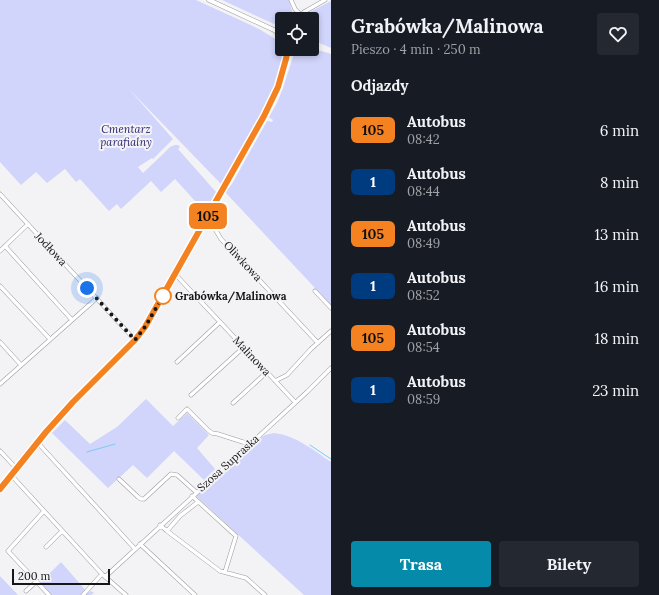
<!DOCTYPE html>
<html lang="pl">
<head>
<meta charset="utf-8">
<style>
	body { margin:0; font-family:Lora,serif; background:#242831; color:#f1f3f6; height:100vh; display:flex; flex-direction:column; font-size:15px; white-space:nowrap }
	* { box-sizing:border-box; margin:0 }
	p { font-size:13px; color:#9ea1a6 }
	.icon { flex:none; width:22px; height:22px; fill:none; stroke:currentColor; stroke-width:2; stroke-linecap:round; stroke-linejoin:round }
	.map { position:relative; flex:1; overflow:hidden }
	.sheet { display:flex; flex-direction:column; background:#171b24; width:328px }
	.sheet>* { flex:none }
	.badge { padding:0 8px; border-radius:6px; font-size:14px; line-height:26px }
	.fabs { position:absolute; left:275px; top:12px; display:grid; gap:8px }
	.fabs a { display:grid; place-items:center; width:44px; height:44px; border-radius:4px; background:#171b24; box-shadow:0 2px 6px #0003; font-size:20px }
	.scale { position:absolute; left:12px; bottom:10px; width:98px; box-sizing:border-box; padding-left:4px; border:2px solid #161617; border-top:0; font-size:11px; line-height:14px; white-space:nowrap; color:#161617; -webkit-text-stroke:3px #f3f3f6; paint-order:stroke }
	.you { position:absolute; width:20px; height:20px; margin:-10px; border:3px solid #fff; border-radius:50%; background:#1a73e8; box-shadow:0 0 0 6px #1a73e833 }
	.map>.badge { position:absolute; translate:-50% -50%; box-shadow:0 0 0 2px #fff }
	h2 { padding:0 20px; font-size:15px; line-height:36px }
	.round { display:grid; place-items:center; flex:none; width:42px; height:42px; border-radius:4px; background:#242831 }
	.summary { display:flex; align-items:center; justify-content:space-between; height:68px; padding:0 20px }
	h1 { font-size:19px; font-weight:700; line-height:30px }
	.button { display:flex; gap:8px; margin-top:auto; padding:8px 20px }
	.button a { flex:1; height:46px; border-radius:4px; background:#058aaa; color:#fff; font-size:16px; font-weight:700; line-height:46px; text-align:center }
	.button a+a { background:#242831; color:#f1f3f6 }
	ul { padding:0; list-style:none }
	li { display:flex; align-items:center; gap:12px; height:52px; padding:0 20px }
	li div { flex:1 }
	li b { display:block; font-size:15px }
	li em { font-style:normal }
	li .badge { min-width:44px; font-weight:700; text-align:center }
	main { display:flex; flex:1; min-height:0 }
	.map>svg:first-child { display:block }
	.green { fill:#d1d4fb }
	.lines { fill:none; stroke-linecap:round; stroke-linejoin:round }
	.stream { stroke:#7cccf0; stroke-width:1 }
	.minor-casing { stroke:#9b9b9d; stroke-width:4.5 }
	.tertiary-casing { stroke:#9b9b9d; stroke-width:5 }
	.minor { stroke:#fff; stroke-width:3.5 }
	.tertiary { stroke:#fff; stroke-width:4 }
	.line-casing { stroke:#fff; stroke-width:9 }
	.line { stroke:#f58220; stroke-width:6 }
	.walk { stroke:#161617; stroke-width:4; stroke-dasharray:0 7.2 }
	.stop-dot { fill:#fff; stroke:#f58220; stroke-width:2 }
	.labels { text-anchor:middle; stroke-width:4; stroke-linejoin:round; paint-order:stroke }
	.park-label { font-size:11px; font-style:italic; fill:#2e2670; stroke:#f3f3f6 }
	.street-label { font-size:11px; fill:#161617; stroke:#f3f3f6 }
	.stop-label { font-size:11px; font-weight:bold; fill:#161617; stroke:#f3f3f6; text-anchor:start }
</style>
</head>
<body>
<main>
<div class="map">
<svg width="331" height="595" viewBox="0 0 331 595">
	<rect width="100%" height="100%" fill="#f3f3f6"/>
	<path class="green" d="M0,0H196L259,29L277,40L283,56L275,86L263,112L223,186L129,89L173,139L153,159L152,158L138,167L143,173L162,155L170,147L175,145H178L180,147L178,149L216,192L205,212L175,179L161,192L151,181L121,209L117,204L109,211L80,179L76,182L65,169L47,183L36,172L21,185L0,162Z
		M222,0H289L293,15L285,19H282V20L274,24Z
		M331,1V48L317,42L312,38V19H305L310,12Z
		M301,49C311,49 321,50 331,54V305L225,192L232,184L267,121L272,122L273,120L269,117L277,103L283,88L294,54Z
		M146,399L173,426L187,413L209,435L197,448L215,469L204,480L174,451L147,478L133,465L108,488L52,433L65,420L90,444L117,427Z
		M274,433C297,436 313,450 331,462V595H304L196,496L257,440L265,435Z
		M61,562L88,593L91,591L94,593L91,595H51L40,583Z
		M0,576L18,595H0Z"/>
	<g class="lines">
		<path class="stream" d="M310,445L331,459
			M87,452L115,444"/>
		<defs>
			<path id="minor" d="M291,0L295,9L301,15
				M299,19L304,12L325,0
				M0,194L135,340
				M206,220L212,224L221,239L318,343
				M5,246L72,320
				M0,251L28,224
				M175,274L295,402
				M0,286L50,339
				M315,291L331,308
				M0,342L21,365
				M177,362L220,322
				M275,381L287,375L311,349L331,331
				M0,384L97,298
				M191,395L244,347
				M233,403L267,372
				M178,418L187,409L208,430L212,433L218,434L249,444
				M37,442L135,549
				M0,451L16,468
				M11,475L102,574L126,595
				M119,479L138,497L141,499H144L171,474L177,475L196,492
				M192,496L236,536L225,572
				M44,511L8,551L49,595
				M160,525L167,531L180,516L198,502
				M167,531L220,571L246,578L265,595
				M140,544L195,595
				M46,547L62,531
				M105,577L307,392L331,368
				M26,591L37,581
				M83,595L102,574"/>
			<path id="tertiary" d="M209,0L274,30L282,31
				M274,30L282,36
				M0,489L37,442L56,421L135,340L145,327L264,116L273,99L278,87L286,59L292,49"/>
		</defs>
		<use href="#minor" class="minor-casing"/>
		<use href="#tertiary" class="tertiary-casing"/>
		<use href="#minor" class="minor"/>
		<use href="#tertiary" class="tertiary"/>
	</g>
	<g class="lines">
		<defs>
			<path id="line" d="M0,489L46,432L73,402L135,340L145,327L264,116L278,87L286,59L288,49"/>
		</defs>
		<use href="#line" class="line-casing"/>
		<use href="#line" class="line"/>
		<path class="walk" d="M87,288L135,340L145,327L163,296"/>
	</g>
	<circle class="stop-dot" cx="163" cy="296" r="8"/>
	<g class="labels">
		<g class="park-label">
			<text x="126" y="133">Cmentarz<tspan x="126" dy="13">parafialny</tspan></text>
		</g>
		<g class="street-label">
			<text transform="translate(51 249) rotate(47)" y="4">Jodłowa</text>
			<text transform="translate(243 261) rotate(47)" y="4">Oliwkowa</text>
			<text transform="translate(252 356) rotate(47)" y="4">Malinowa</text>
			<text transform="translate(228 463) rotate(-42)" y="4">Szosa Supraska</text>
		</g>
		<g class="stop-label">
			<text x="175" y="300">Grabówka/Malinowa</text>
		</g>
	</g>
</svg>
<div class="fabs">
<a><svg class="icon" aria-label="locate" viewBox="0 0 24 24"><circle cx="12" cy="12" r="6"/><path d="M12 2v4M12 18v4M2 12h4M18 12h4"/></svg></a>
</div>
<div class="scale">200 m</div>
<div class="you" style="left:87px;top:288px"></div>
<b class="badge" style="left:208px;top:216px;background:#f58220;color:#111">105</b>
</div>
<section class="sheet">
<div class="summary"><div><h1>Grabówka/Malinowa</h1><p>Pieszo · 4 min · 250 m</p></div><a class="round"><svg class="icon" aria-label="heart" viewBox="0 0 24 24"><path d="M12 20l-8-8c-3-5 5-10 8-4 3-6 11-1 8 4z"/></svg></a></div>
<h2>Odjazdy</h2>
<ul>
<li><span class="badge" style="background:#f58220;color:#111">105</span><div><b>Autobus</b><p>08:42</p></div><em>6 min</em></li>
<li><span class="badge" style="background:#003b80;color:#fff">1</span><div><b>Autobus</b><p>08:44</p></div><em>8 min</em></li>
<li><span class="badge" style="background:#f58220;color:#111">105</span><div><b>Autobus</b><p>08:49</p></div><em>13 min</em></li>
<li><span class="badge" style="background:#003b80;color:#fff">1</span><div><b>Autobus</b><p>08:52</p></div><em>16 min</em></li>
<li><span class="badge" style="background:#f58220;color:#111">105</span><div><b>Autobus</b><p>08:54</p></div><em>18 min</em></li>
<li><span class="badge" style="background:#003b80;color:#fff">1</span><div><b>Autobus</b><p>08:59</p></div><em>23 min</em></li>
</ul>
<div class="button"><a>Trasa</a><a>Bilety</a></div>
</section>
</main>
</body>
</html>
